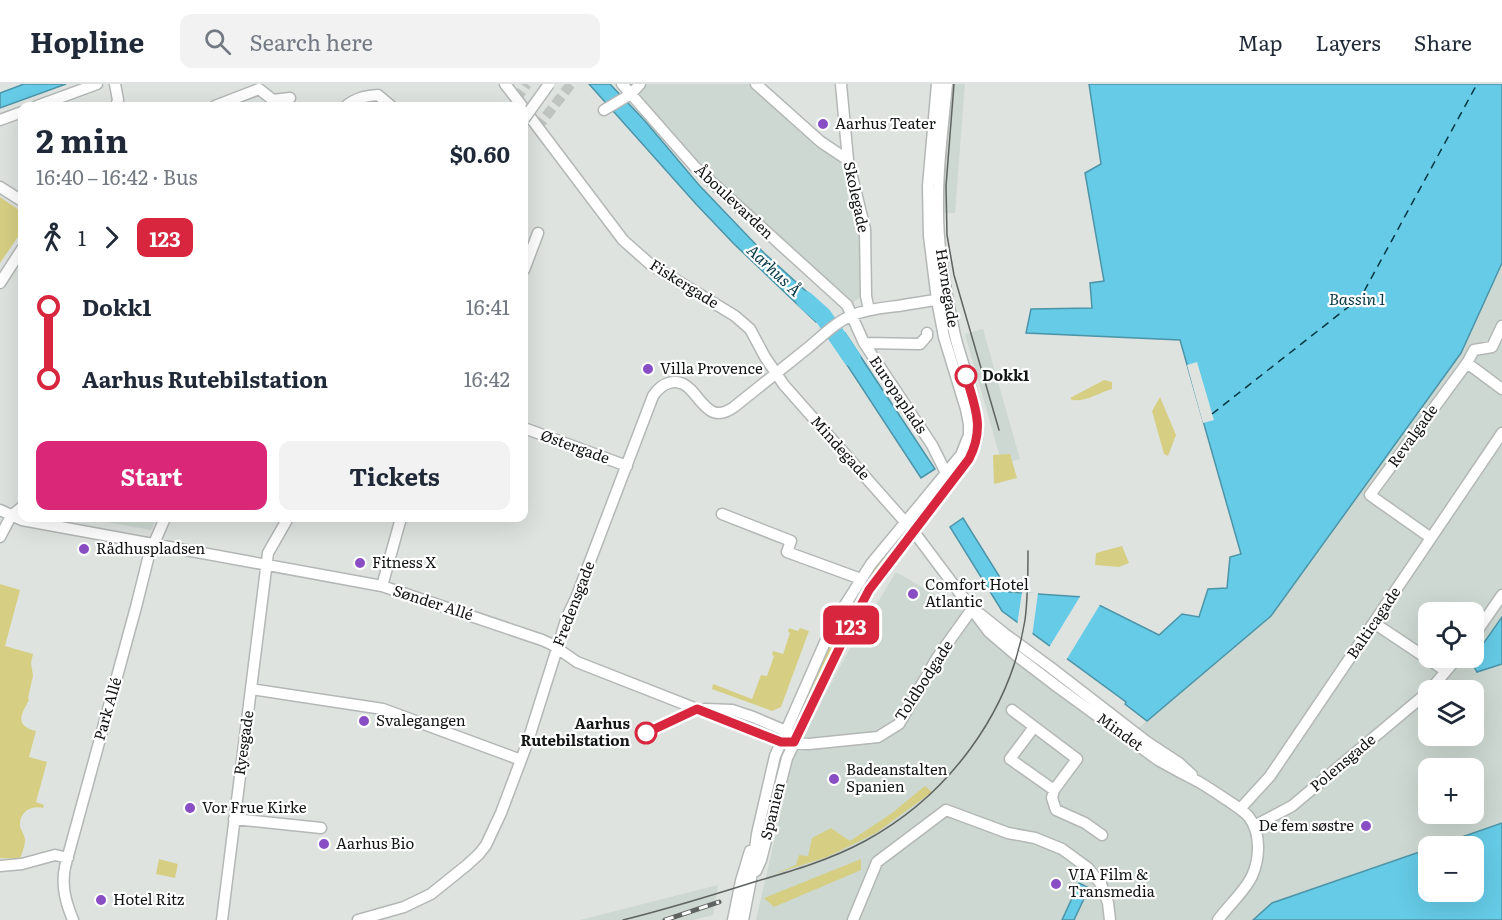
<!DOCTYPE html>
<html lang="en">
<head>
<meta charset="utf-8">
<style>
	body { margin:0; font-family:Literata,serif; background:#f2f2f3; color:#1f2937; height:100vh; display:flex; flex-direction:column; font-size:22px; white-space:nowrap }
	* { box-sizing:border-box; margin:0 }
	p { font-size:20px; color:#747a83 }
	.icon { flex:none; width:33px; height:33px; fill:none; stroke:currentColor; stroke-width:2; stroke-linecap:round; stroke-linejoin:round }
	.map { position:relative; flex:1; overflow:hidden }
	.side { position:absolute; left:18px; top:18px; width:510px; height:420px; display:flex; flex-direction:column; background:#fff; border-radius:12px; box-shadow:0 6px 24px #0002 }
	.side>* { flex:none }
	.badge { padding:0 12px; border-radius:9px; font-size:21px; line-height:39px }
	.controls { position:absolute; left:1418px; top:518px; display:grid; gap:12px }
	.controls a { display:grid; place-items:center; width:66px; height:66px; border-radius:12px; background:#fff; box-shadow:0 6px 24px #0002; font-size:30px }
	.map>.badge { position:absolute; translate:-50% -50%; box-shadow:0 0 0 3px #fff }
	.legs { display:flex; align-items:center; gap:9px; height:66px; padding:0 18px; font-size:20px }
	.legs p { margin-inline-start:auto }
	.summary { display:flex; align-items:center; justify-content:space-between; height:102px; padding:0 18px }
	h1 { font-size:33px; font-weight:700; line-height:45px }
	.button { display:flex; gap:12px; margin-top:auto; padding:12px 18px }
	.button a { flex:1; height:69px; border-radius:12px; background:#db2777; color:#fff; font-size:24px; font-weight:700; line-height:69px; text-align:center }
	.button a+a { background:#f2f2f3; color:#1f2937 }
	ul { padding:0 18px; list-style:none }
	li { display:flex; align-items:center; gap:21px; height:72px; font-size:22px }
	li i { display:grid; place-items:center; width:9px; height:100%; margin:0 8px; background:currentColor }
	li i::after { content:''; width:15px; height:15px; margin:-8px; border:4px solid; border-radius:50%; background:#fff }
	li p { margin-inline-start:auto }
	li:first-child i { background:linear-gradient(#0000 50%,currentColor 0) }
	li:last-child i { background:linear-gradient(currentColor 50%,#0000 0) }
	header { display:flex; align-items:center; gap:36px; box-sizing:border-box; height:84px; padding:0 30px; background:#fff; border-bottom:2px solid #e0e1e3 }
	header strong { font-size:28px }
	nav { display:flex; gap:33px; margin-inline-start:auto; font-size:21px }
	.search { width:420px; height:54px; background:#f2f2f3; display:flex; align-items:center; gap:15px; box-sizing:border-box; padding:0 21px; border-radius:12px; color:#747a83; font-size:22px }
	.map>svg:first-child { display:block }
	.built { fill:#ccd8d1; fill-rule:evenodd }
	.green { fill:#d6cf83 }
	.water { fill:#65cbe7; stroke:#4c94a8; stroke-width:1.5 }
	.pier { fill:#dee3e0 }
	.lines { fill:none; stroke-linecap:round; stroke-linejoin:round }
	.river { stroke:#65cbe7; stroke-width:18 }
	.ferry { stroke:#053743; stroke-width:1.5; stroke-dasharray:8 6; stroke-linecap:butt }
	.minor-tunnel { stroke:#c0c4c1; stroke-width:10; stroke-dasharray:10 5; stroke-linecap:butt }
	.minor-casing { stroke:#b3b7b5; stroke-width:13 }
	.minor { stroke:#fff; stroke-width:10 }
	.tram { stroke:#5f6361; stroke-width:1.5 }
	.rail-casing { stroke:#5f6361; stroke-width:5 }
	.rail { stroke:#fff; stroke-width:3; stroke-dasharray:9; stroke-linecap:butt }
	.minor-bridge-casing { stroke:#b3b7b5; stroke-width:13; stroke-linecap:butt }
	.minor-bridge { stroke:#fff; stroke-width:10 }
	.line-1-casing { stroke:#fff; stroke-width:14 }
	.line-1 { stroke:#d7263d; stroke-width:9 }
	.poi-dot { fill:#8a4ec4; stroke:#fff; stroke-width:2 }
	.stop-1-dot { fill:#fff; stroke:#d7263d; stroke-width:3 }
	.labels { text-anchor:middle; stroke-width:4.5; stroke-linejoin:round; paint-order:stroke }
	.poi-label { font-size:15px; fill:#131514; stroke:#fff; text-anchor:start }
	.street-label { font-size:15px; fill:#131514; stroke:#fff }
	.stop-label { font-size:15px; font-weight:bold; fill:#131514; stroke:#fff; text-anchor:start }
	.water-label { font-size:16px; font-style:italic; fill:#053743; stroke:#fff }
</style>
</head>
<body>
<header>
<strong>Hopline</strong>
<div class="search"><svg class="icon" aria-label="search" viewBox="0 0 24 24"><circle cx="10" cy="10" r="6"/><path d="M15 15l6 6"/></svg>Search here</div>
<nav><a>Map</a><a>Layers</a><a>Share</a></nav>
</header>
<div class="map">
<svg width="1502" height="836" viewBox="0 0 1502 836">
	<rect width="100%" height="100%" fill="#dee3e0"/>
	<path class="built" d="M625,0H755L848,85L863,143L862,205L859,214L852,220L714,95Z
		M950,0H965L964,11L955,129H942V102Z
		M1502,179V533L1477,588L1502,580V739L1436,762H1428V765L1273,819L1253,836H756L794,671L845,573L896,488L963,527L1007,572L1123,657L1271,532L1461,269ZM1428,528H1473V573H1428ZM1428,606H1473V651H1428ZM1428,684H1473V729H1428Z
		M983,245L1020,375L1002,380L965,250Z
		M84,434H156L151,446Z
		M718,801L713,831L693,836H580Z"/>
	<path class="green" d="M0,113L22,128V147L0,179Z
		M1104,296L1112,298V305C1098,309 1086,318 1072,316L1070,314Z
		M1160,313L1176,351L1168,372L1164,370L1152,327Z
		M1010,370L1017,394L994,400L993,371Z
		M1122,462L1129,479L1119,483L1095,481L1096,469Z
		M889,466L891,469C851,518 826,578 801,636L797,639L796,638C822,578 845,516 889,466Z
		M0,500L20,506L5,562L33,570L31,579L33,592L28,614L29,616C21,631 14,641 36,647L29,673L47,678L36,718L44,721L43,724C31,721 19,728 20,742C21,747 25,751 25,756C25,762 22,769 20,775L0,774Z
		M789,544L798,547L800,544L809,547L781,623L772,627L712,605L713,600L752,615L761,591L767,592L774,572L772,571L773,567L783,570L790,549L788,548Z
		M925,702L932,708L876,749L827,773L774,790L796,781L799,771L808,772L812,754L831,744L850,757L892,729Z
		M159,775L178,780L175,794L156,790Z
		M861,775V786L774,823L764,814Z"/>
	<path class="water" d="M24,0H66L0,24V9Z
		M589,0H610L645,37L699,101L764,169L829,228L816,238L734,160L696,120Z
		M1089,0H1502V179L1461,269L1271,532L1147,637L1125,620L1126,618L1002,527L950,443L963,434L1009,508L1083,513L1159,551L1182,530L1199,533L1208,505L1227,504L1230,473L1241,470L1180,256L1026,249L1031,225L1092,224L1090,199L1104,197L1085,89L1101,80Z
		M845,249L935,385L921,394L832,258Z
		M1502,533V580L1477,588L1471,577Z
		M1502,739V836H1253L1272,819L1428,765V807H1473V762H1436Z
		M1079,799L1089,804L1074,836H1062Z"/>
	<path class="pier" d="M1197,278L1214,336L1203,339L1187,281Z
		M1022,508L1038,509L1032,553L1017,542Z
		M1081,511L1087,512L1101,519L1065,578L1048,565Z"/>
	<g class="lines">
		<path class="river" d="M805,216L823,232L852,274"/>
		<path class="ferry" d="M1212,330L1361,213L1477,0"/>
		<path class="minor-tunnel" d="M516,15L527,0
			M537,44L571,0"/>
		<defs>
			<path id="minor" d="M115,0L118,16L116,22
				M505,0L522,22
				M622,0L695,83L847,221L864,259L932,361L949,395
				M756,0L821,58L848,76
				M841,0L848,76L865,145L866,212L869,226
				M378,11L391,22
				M37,22L97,0
				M215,22L259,5L273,16L290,14
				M346,22C356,14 365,12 378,11
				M524,25L623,156L650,180L735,232L750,245L765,273L784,301L914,448L989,548L1017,572L1059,604L1158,676C1172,684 1185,691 1199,698C1209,704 1218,710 1227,716C1234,721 1243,726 1249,733C1261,749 1260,774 1252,792C1245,807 1228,822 1218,836
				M604,26L631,10L640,0
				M0,36L22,28
				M0,103L22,117
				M524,186L538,149
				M0,199L22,165
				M864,259L920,260L927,252V249
				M1467,279L1502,305
				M524,344L627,382
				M0,426L22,436L382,502L542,556L551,560L577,578L781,658L809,660L878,653L899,640L937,574L972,525
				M722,430L791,457L787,468L861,495
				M0,453L11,432L22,423
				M1431,454L1370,411L1467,279L1474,266L1492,263L1502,242
				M382,502L401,434
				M980,530L1005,550L1050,583L1147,658L1179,679L1192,691
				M1374,539L1446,587
				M1473,553L1502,511
				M251,605L383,625L521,676
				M1430,606L1458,573
				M705,625L732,626L753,633L786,647L789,650
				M1012,626L1077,675L1054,706L1052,714L1056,726L1085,739L1102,751
				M1034,643L1010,675L1054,706
				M1240,725L1270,692L1502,349
				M234,735L321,744
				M1254,742L1292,722L1428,608
				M0,782L22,780L55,771L68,774
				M756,787L761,776L787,674L856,531L869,506L878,494L969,375C972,368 976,362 977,354C982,325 960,277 954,247C946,208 938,168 938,128C937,86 943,42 947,0
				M73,836C66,819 61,802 65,783L136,523L149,471L165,434
				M222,836L268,469L288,434
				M358,836L404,823L431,810L467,781L479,770L486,761L501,729L527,660L567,533L576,514L653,312C662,298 678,292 691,306C704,320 712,339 734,323C759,303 784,283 809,263C822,252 837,237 853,231C867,225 882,224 898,222C914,219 931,217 947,214
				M733,836L741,797L750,767
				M743,836L751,795L757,750L775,672L833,540L871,480L961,371L969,351V340L966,325L944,253L937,216L929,152L928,102L937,0
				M853,836L877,778L946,726L1008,749L1035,754L1062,765L1088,784L1101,800L1108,819L1110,836"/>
		</defs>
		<use href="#minor" class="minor-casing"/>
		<use href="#minor" class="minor"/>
		<path class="tram" d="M954,0L946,102L947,151L954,191L999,346
			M623,836C667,825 710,812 754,798C792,787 830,776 865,757C948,712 1010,629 1025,536C1028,513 1028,490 1028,467"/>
		<defs>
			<path id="rail" d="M665,836L719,818"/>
		</defs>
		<use href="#rail" class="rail-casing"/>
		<use href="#rail" class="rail"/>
		<defs>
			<path id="minor-bridge" d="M524,35L549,0"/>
		</defs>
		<use href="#minor-bridge" class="minor-bridge-casing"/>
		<use href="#minor-bridge" class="minor-bridge"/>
	</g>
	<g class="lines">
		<defs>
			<path id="line-1" d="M646,649L697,625L781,658H794L849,544L869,506L969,375C985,344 975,323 966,292"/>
		</defs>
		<use href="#line-1" class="line-1-casing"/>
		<use href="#line-1" class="line-1"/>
	</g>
	<g class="poi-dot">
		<circle cx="823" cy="40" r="6"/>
		<circle cx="648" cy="285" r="6"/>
		<circle cx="84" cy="465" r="6"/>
		<circle cx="360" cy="479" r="6"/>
		<circle cx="913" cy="510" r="6"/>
		<circle cx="364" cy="637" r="6"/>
		<circle cx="834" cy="695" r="6"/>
		<circle cx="190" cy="724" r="6"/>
		<circle cx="1366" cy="742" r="6"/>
		<circle cx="324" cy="760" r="6"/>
		<circle cx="1056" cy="800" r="6"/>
		<circle cx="101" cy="816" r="6"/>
	</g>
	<g class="stop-1-dot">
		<circle cx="966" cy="292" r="10"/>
		<circle cx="646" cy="649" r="10"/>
	</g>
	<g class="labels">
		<g class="poi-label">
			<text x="835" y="45">Aarhus Teater</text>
			<text x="660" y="290">Villa Provence</text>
			<text x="96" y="470">Rådhuspladsen</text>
			<text x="372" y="484">Fitness X</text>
			<text x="925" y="506">Comfort Hotel<tspan x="925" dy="17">Atlantic</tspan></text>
			<text x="376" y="642">Svalegangen</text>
			<text x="846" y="691">Badeanstalten<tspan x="846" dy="17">Spanien</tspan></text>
			<text x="202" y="729">Vor Frue Kirke</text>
			<text x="1354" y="747" text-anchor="end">De fem søstre</text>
			<text x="336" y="765">Aarhus Bio</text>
			<text x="1068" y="796">VIA Film &amp;<tspan x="1068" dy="17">Transmedia</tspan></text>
			<text x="113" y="821">Hotel Ritz</text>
		</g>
		<g class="street-label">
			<text transform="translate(856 113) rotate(78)" y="5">Skolegade</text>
			<text transform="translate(734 118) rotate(43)" y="5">Åboulevarden</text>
			<text transform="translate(684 200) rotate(32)" y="5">Fiskergade</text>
			<text transform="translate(947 204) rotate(81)" y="5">Havnegade</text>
			<text transform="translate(898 311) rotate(56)" y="5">Europaplads</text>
			<text transform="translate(1413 352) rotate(-54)" y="5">Revalgade</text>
			<text transform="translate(575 363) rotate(20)" y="5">Østergade</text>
			<text transform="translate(840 364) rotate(48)" y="5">Mindegade</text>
			<text transform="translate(433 519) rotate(18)" y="5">Sønder Allé</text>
			<text transform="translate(574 520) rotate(-69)" y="5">Fredensgade</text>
			<text transform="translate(1374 539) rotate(-56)" y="5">Balticagade</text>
			<text transform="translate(924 597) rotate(-57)" y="5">Toldbodgade</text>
			<text transform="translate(108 625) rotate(-74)" y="5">Park Allé</text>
			<text transform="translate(1120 648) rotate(36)" y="5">Mindet</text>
			<text transform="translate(244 659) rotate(-82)" y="5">Ryesgade</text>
			<text transform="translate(1343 679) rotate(-40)" y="5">Polensgade</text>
			<text transform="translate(773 727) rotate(-76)" y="5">Spanien</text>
		</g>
		<g class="stop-label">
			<text x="982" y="297">Dokk1</text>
			<text x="630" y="645" text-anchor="end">Aarhus<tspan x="630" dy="17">Rutebilstation</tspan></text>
		</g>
		<g class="water-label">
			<text transform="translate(774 186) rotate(43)" y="6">Aarhus Å</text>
			<text x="1357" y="221">Bassin 1</text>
		</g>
	</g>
</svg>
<div class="controls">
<a><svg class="icon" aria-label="locate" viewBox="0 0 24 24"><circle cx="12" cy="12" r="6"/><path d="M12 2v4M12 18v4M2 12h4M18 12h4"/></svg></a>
<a><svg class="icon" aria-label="layers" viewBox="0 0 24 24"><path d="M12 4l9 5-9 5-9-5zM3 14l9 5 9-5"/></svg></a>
<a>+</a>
<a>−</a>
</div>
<b class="badge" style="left:851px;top:541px;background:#d7263d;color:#fff">123</b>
<section class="side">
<div class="summary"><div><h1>2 min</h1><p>16:40 – 16:42 · Bus</p></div><b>$0.60</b></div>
<div class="legs"><svg class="icon" aria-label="walk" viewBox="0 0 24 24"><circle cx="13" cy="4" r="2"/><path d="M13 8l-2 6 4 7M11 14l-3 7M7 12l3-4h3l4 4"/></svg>1<svg class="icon" aria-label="forward" viewBox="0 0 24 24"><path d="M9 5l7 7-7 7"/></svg><b class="badge" style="background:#d7263d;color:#fff">123</b></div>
<ul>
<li><i style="color:#d7263d"></i><b>Dokk1</b><p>16:41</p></li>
<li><i style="color:#d7263d"></i><b>Aarhus Rutebilstation</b><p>16:42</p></li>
</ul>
<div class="button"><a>Start</a><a>Tickets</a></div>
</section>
</div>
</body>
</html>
